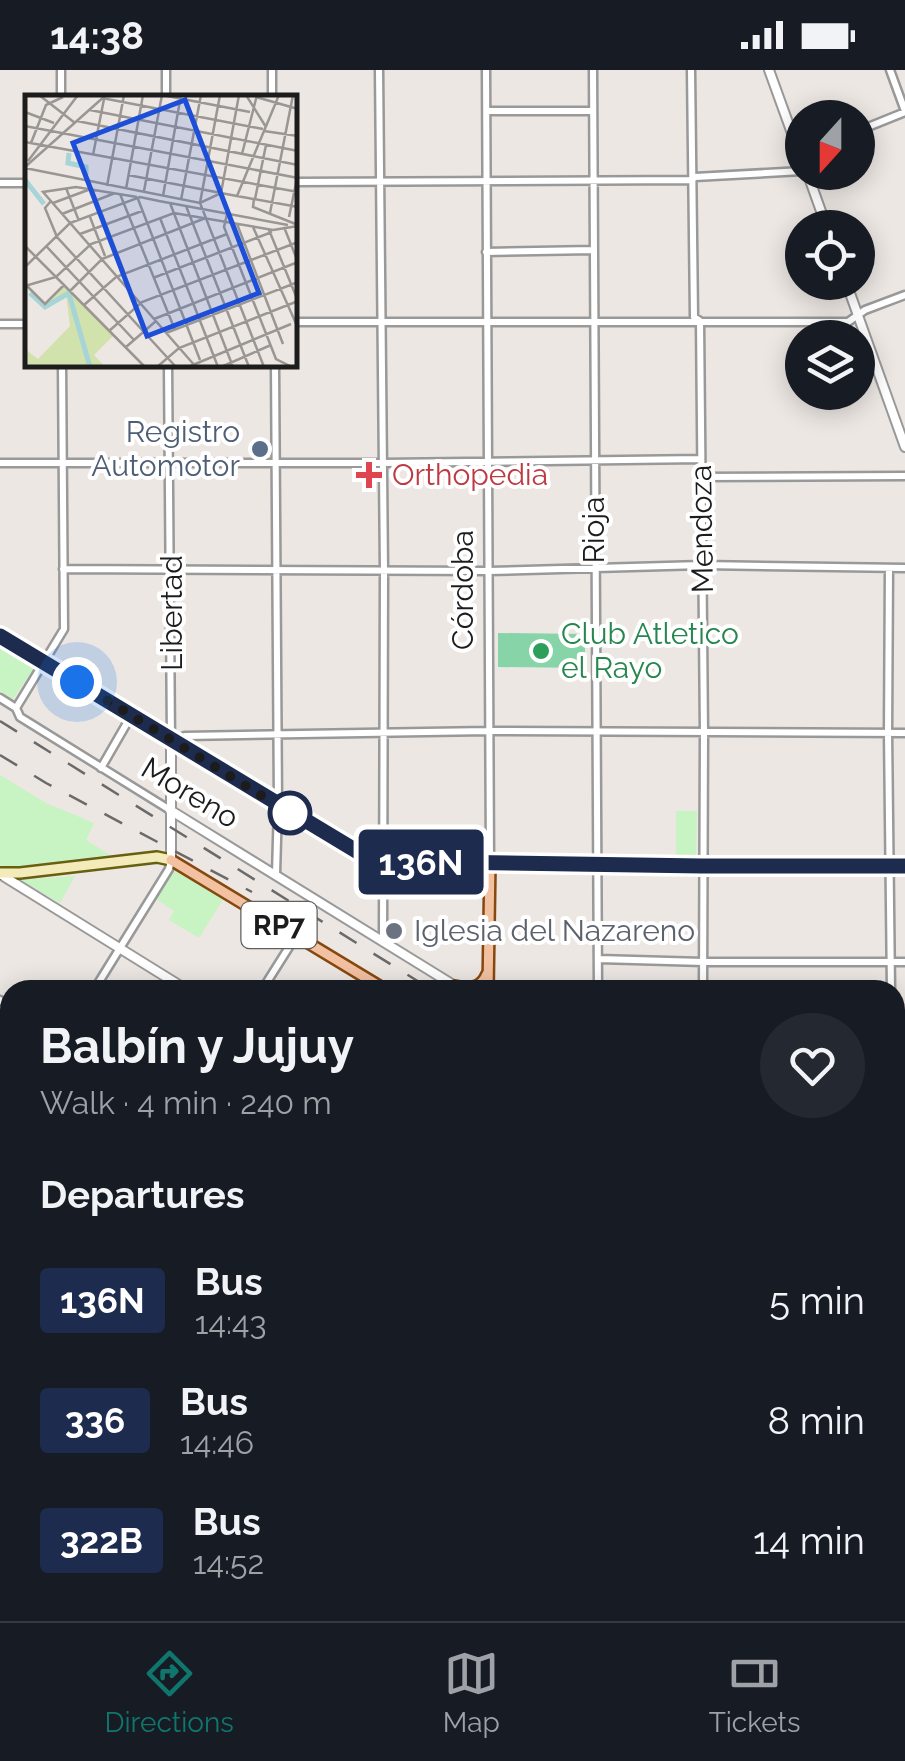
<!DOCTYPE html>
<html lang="en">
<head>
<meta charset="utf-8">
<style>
	body { margin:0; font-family:Raleway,sans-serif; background:#242831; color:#f1f3f6; height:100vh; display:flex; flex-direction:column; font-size:38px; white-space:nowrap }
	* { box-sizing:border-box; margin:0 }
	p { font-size:32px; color:#9ea1a6 }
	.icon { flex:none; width:55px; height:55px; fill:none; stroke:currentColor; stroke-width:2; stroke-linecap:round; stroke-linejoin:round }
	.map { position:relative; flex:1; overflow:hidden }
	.drawer { position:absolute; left:0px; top:910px; width:905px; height:642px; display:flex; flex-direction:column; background:#171b24; border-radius:30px 30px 0 0; box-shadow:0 5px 25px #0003 }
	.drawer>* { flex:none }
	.badge { padding:0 20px; border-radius:8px; font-size:35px; line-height:65px }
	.needle { width:65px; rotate:201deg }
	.tools { position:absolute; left:785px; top:30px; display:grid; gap:20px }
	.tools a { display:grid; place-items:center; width:90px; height:90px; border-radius:50%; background:#171b24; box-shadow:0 5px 25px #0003; font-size:50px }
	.you { position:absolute; width:50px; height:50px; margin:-25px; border:8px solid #fff; border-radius:50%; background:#1a73e8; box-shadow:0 0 0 15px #1a73e833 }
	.map>.badge { position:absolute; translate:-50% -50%; box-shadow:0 0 0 5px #fff }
	h2 { padding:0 40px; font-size:38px; line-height:90px }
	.round { display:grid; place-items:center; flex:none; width:105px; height:105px; border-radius:52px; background:#242831 }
	.headline { display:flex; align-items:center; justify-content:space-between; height:170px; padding:0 40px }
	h1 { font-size:48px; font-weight:700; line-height:75px }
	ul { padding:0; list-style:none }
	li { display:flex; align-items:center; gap:30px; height:120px; padding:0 40px }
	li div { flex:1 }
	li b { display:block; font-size:38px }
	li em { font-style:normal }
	li .badge { min-width:110px; font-weight:700; text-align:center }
	.status { display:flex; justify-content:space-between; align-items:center; height:70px; padding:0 50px; background:#171b24; direction:ltr }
	.status svg { height:28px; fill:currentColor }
	.dock { display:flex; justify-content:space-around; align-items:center; height:140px; border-top:2px solid #363941; background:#171b24; font-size:28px; color:#9ea1a6 }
	.dock a { display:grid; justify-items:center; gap:5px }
	.dock .selected { color:#0f766e }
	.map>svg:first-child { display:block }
	.park { fill:#c8f3c3 }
	.pitch { fill:#87d4a9 }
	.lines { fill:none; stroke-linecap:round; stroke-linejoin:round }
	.stream { stroke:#a7d4d6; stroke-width:2.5 }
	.minor-casing { stroke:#999; stroke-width:11 }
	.tertiary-casing { stroke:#999; stroke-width:12 }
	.secondary-casing { stroke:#67600f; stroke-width:14 }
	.primary-casing { stroke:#86480e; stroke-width:14 }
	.minor { stroke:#fff; stroke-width:6 }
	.tertiary { stroke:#fff; stroke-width:8 }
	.secondary { stroke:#f3ebba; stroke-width:9 }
	.primary { stroke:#f2c1a2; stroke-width:9 }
	.rail { stroke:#6a6a6a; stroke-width:2.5; stroke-dasharray:20 20; stroke-linecap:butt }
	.line-casing { stroke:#fff; stroke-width:22 }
	.line { stroke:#1d2b4f; stroke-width:15 }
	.walk { stroke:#1c1c1c; stroke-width:10; stroke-dasharray:0 18 }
	.service-dot { fill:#5c6f8a; stroke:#fff; stroke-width:4 }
	.health-dot { fill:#e0444e; stroke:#fff; stroke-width:4 }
	.leisure-dot { fill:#2e9e5b; stroke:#fff; stroke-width:4 }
	.stop-dot { fill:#fff; stroke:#1d2b4f; stroke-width:5 }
	.worship-dot { fill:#6b7280; stroke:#fff; stroke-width:4 }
	.labels { text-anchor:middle; stroke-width:8; stroke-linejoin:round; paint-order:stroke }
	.shield { fill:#fff; stroke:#606060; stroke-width:2.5 }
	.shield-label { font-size:28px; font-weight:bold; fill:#1c1c1c }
	.service-label { font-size:30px; fill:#4e5e75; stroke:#fff; text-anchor:end }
	.health-label { font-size:30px; fill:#be3a42; stroke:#fff; text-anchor:start }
	.street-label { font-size:30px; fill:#1c1c1c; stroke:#fff }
	.leisure-label { font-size:30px; fill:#27864d; stroke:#fff; text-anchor:start }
	.worship-label { font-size:30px; fill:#5b616d; stroke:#fff; text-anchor:start }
	.inset-river { fill:none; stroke:#a7d4d6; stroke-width:5 }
	.inset-road { fill:none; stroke:#999693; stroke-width:2.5 }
	.view { fill:#1d4ed8; fill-opacity:0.15; stroke:#1d4ed8; stroke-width:5 }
	.inset-edge { fill:none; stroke:#1c1c1c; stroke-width:5 }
</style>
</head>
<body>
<div class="status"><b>14:38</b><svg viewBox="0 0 49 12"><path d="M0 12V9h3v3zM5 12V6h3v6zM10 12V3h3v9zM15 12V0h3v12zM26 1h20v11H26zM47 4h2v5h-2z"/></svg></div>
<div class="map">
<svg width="905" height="1551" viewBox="0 0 905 1551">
	<rect width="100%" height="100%" fill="#ece7e3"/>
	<path class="park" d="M0,572L34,594V598L13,629L0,621Z
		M0,705L46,733L94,753L86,770L110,785L9,797L0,795Z
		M676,741H697L696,786L676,785Z
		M175,799L224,828L199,868L169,850L174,841L156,829Z
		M75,806L60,833L20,810Z"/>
	<path class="pitch" d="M498,563L585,564V598L498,597Z"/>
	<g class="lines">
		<path class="stream" d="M895,1278L900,1284L895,1298
			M895,1361L905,1368"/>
		<defs>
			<path id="minor" d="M272,0V28
				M379,0L384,501L383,871
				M486,0L490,792
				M593,0L598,920
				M691,0L694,247L700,251L704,662L703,920
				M890,0L905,41
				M61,28V0
				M166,28V0
				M487,41H593
				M858,61L905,42
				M295,112L692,110L695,107L802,101
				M0,113H28
				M486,182L593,180
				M295,252H848L865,240L905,225
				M0,254H28
				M168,295L171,671L185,666L488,661L905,663
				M275,295L278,735L276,804
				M0,393H383L701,389
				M701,407L905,406
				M889,498L888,663L891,920
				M63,499L489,501L702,495L905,498
				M0,628L16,638L20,647L170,740
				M16,638L64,559L62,295
				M101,698L131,646
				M599,889L703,892H905
				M94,920L169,799L171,790
				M262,920L296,866
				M0,930L10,937
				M0,1072L10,1056
				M895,1088H905
				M0,1180L10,1187
				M895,1180L905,1185
				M0,1304L10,1310
				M0,1343L10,1327
				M0,1430L10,1436
				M895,1480L905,1487
				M895,1514L905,1498
				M186,1542L200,1551
				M386,1542L400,1551
				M586,1542L600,1551
				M794,1542L808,1551
				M40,1551L45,1542
				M206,1551L212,1542
				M375,1551L380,1542
				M540,1551L545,1542
				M706,1551L711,1542
				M872,1551L877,1542"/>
			<path id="tertiary" d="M769,0L802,91
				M807,102L827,158
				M846,212L905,377
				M171,671V790
				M170,740L455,916
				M0,804L187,920"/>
			<path id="secondary" d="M0,803H20L157,787L171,790"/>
			<path id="primary" d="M0,566L373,791L702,796H905
				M171,790L386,920
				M455,916C469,919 481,919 487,904
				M488,920L490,792
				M895,988H905
				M895,1235L905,1242"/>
		</defs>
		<use href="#minor" class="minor-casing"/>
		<use href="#tertiary" class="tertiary-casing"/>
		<use href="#secondary" class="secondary-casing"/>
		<use href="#primary" class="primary-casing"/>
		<use href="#minor" class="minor"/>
		<use href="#tertiary" class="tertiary"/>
		<use href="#secondary" class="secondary"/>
		<use href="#primary" class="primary"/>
		<path class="rail" d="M0,651L432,920
			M0,685L46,713L252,822
			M895,1214L905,1220"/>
	</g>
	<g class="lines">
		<defs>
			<path id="line" d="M0,566L373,791L702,796H905"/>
		</defs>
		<use href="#line" class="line-casing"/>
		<use href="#line" class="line"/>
		<path class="walk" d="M77,612L290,743"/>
	</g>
	<circle class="service-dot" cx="260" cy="379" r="10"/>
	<path class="health-dot" d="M364 390h10v10h10v10h-10v10h-10v-10h-10v-10h10z"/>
	<circle class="leisure-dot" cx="541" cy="581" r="10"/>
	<circle class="stop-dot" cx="290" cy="743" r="20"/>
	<circle class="worship-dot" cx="394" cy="861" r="10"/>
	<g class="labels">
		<rect class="shield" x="241.5" y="832" width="75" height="46" rx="8"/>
		<g class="shield-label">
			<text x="279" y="865">RP7</text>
		</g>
		<g class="service-label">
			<text x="240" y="372">Registro<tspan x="240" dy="34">Automotor</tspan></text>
		</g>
		<g class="health-label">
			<text x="392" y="415">Orthopedia</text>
		</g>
		<g class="street-label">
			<text transform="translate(702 459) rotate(-91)" y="10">Mendoza</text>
			<text transform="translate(594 460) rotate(-90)" y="10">Rioja</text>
			<text transform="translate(463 520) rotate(-90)" y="10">Córdoba</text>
			<text transform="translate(172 543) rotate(-90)" y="10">Libertad</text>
			<text transform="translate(190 723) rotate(31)" y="10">Moreno</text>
		</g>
		<g class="leisure-label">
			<text x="561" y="574">Club Atletico<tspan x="561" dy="34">el Rayo</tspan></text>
		</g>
		<g class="worship-label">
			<text x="414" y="871">Iglesia del Nazareno</text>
		</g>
	</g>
	<g transform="translate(25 25)">
		<rect width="272" height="272" fill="#ece7e3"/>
		<path d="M39,191L88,241L69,260L80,272H0V254L13,264L45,231L41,199L20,211Z" fill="#d1e2ad"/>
		<path class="inset-river" d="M44,58L43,68L61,72V80M0,85L19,109M5,198L20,212L44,198M44,199L65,272"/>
		<path class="inset-road" d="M14,0L50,28M195,0L175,108L239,272M221,0L241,32M231,2L273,14M77,3L238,34M65,15L273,56M0,17L29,28M52,26L273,70M0,31L273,83M239,36L273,41M0,47L273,97M6,48L21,10L38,2M217,59L232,0M68,60L79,4M3,66L53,0M0,72L81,0M0,73L175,108L196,98L212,101L254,0M103,80L196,98L214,0M82,91L99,0M41,93L54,126M67,94L100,179M101,94L118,0M119,96L137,0L225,17M95,99L150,235M138,101L156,0M212,101L273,112M112,102L51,92L18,97L171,272M113,104L175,265M229,104L228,112L273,130M230,104L241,50M156,105L176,0M26,106L20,113L32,142L151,272M134,106L263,130M28,108L63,95M145,108L208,272M161,111L224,272M245,118L268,0M37,119L90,98M202,119L199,132L251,264L267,272M65,122L80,161M264,122L273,79M135,123L193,272M212,129L258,249M228,132L273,233M259,132L273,167M244,135L273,206M55,139L117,116M0,151L31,182M22,152L109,245M0,172L45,128L115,102L134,106M31,182L120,272M128,183L247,137M0,191L31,182L66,149L149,118L248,135L273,131M2,191L20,209L39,190M45,196L77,164L178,124M59,210L91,182L202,139M129,224L273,167M84,236L117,207L273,147M141,238L273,187M101,252L131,226M132,272L154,253L273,206M163,272L266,229M196,272L246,250"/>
		<path class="view" d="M160,5L234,198L122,241L48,48Z"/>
		<rect width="272" height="272" class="inset-edge"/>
	</g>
</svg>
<div class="tools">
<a><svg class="needle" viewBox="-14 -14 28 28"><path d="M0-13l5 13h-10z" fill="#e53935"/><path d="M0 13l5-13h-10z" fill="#9ea1a6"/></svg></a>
<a><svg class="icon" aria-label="locate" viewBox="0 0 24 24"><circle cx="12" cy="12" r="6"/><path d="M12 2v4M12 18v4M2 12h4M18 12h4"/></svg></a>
<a><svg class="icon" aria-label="layers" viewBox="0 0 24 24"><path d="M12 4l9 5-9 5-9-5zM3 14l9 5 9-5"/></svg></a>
</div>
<div class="you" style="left:77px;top:612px"></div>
<b class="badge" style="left:421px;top:792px;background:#1d2b4f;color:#fff">136N</b>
<section class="drawer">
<div class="headline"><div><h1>Balbín y Jujuy</h1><p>Walk · 4 min · 240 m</p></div><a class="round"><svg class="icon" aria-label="heart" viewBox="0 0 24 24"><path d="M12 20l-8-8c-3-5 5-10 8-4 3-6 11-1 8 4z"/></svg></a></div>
<h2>Departures</h2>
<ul>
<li><span class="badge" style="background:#1d2b4f;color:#fff">136N</span><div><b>Bus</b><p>14:43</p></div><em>5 min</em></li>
<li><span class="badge" style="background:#1d2b4f;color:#fff">336</span><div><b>Bus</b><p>14:46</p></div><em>8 min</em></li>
<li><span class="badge" style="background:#1d2b4f;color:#fff">322B</span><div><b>Bus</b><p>14:52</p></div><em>14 min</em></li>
</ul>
</section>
</div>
<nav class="dock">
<a class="selected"><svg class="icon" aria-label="directions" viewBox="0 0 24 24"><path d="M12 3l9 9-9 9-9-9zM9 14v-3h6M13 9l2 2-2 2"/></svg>Directions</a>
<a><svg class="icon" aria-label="map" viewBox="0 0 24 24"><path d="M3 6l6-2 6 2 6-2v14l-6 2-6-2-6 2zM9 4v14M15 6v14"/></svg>Map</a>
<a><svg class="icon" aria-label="tickets" viewBox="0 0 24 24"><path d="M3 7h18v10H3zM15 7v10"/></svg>Tickets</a>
</nav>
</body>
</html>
